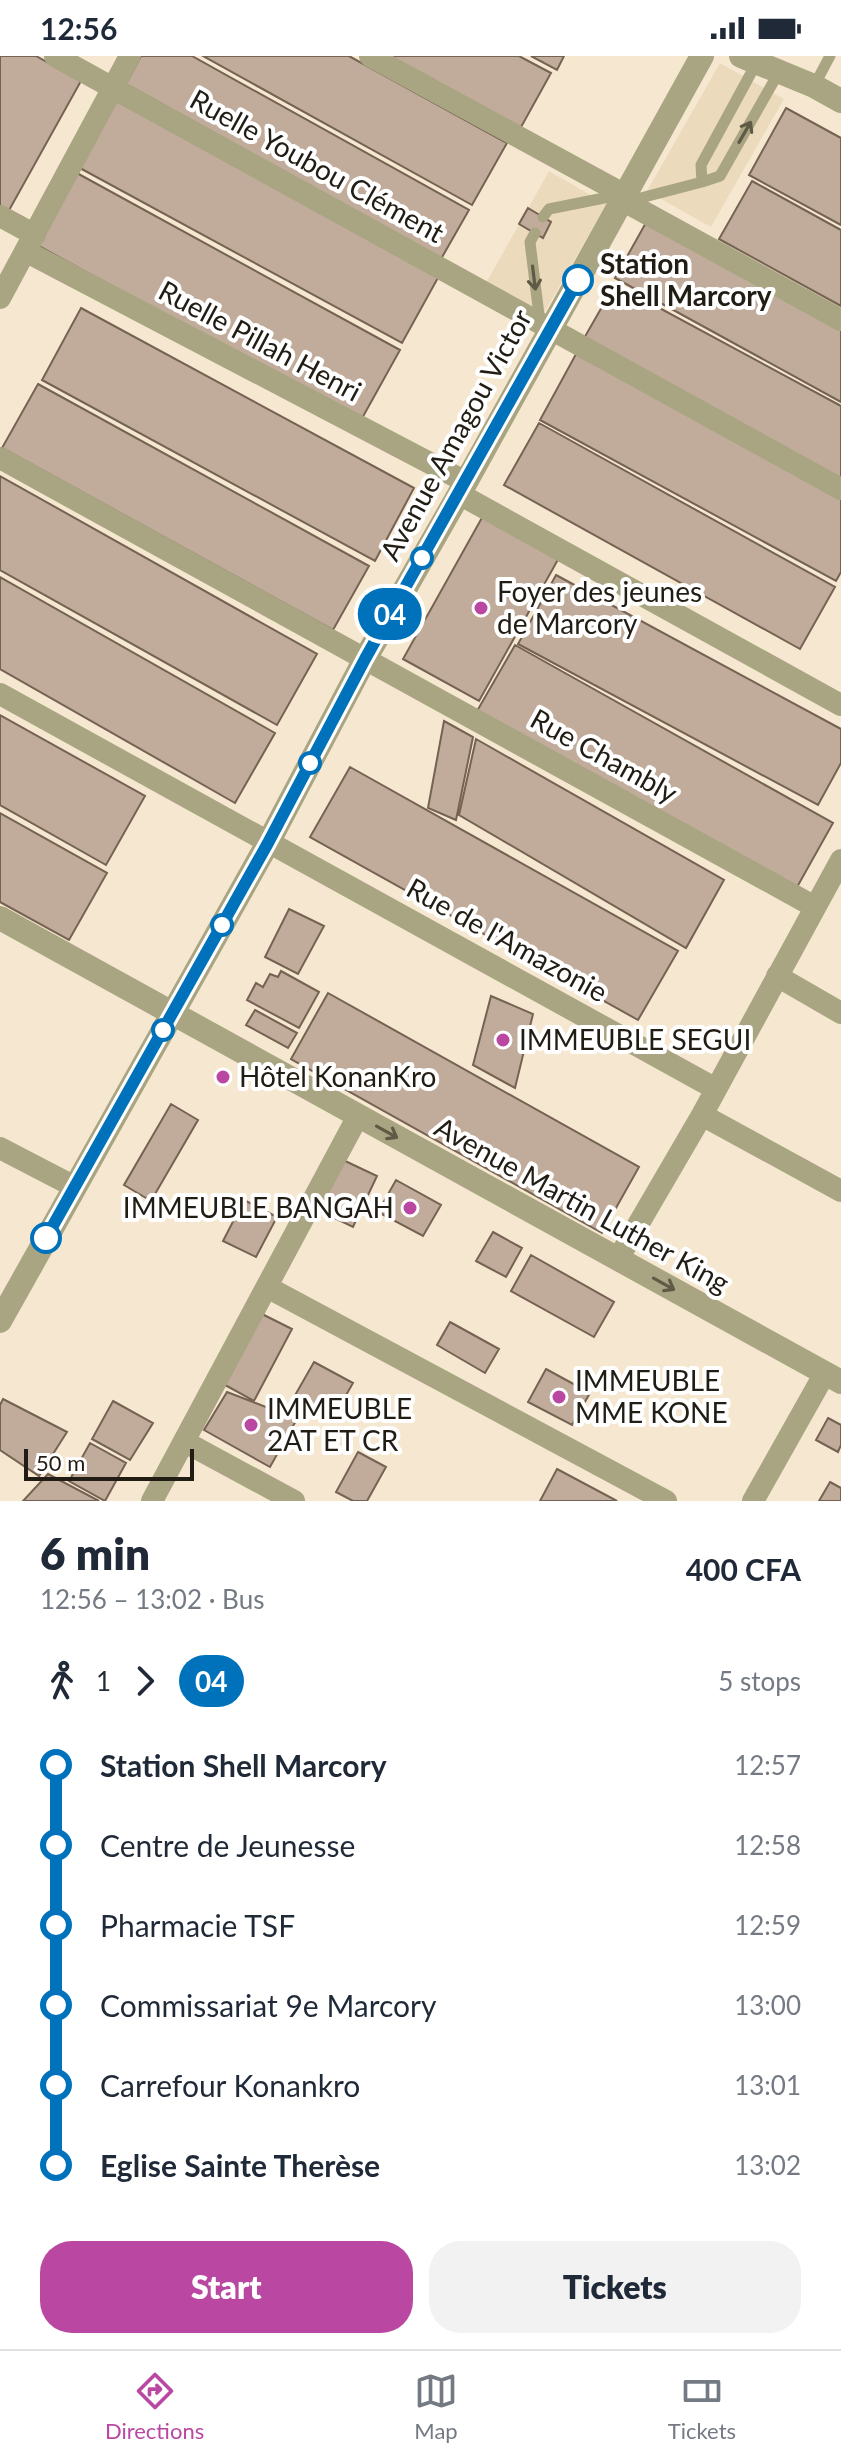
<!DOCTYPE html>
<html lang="en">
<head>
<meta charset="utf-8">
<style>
	body { margin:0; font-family:Lato,sans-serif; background:#f2f2f3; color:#1f2937; height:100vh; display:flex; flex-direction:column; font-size:30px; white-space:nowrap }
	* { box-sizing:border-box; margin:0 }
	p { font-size:26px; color:#747a83 }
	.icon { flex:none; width:44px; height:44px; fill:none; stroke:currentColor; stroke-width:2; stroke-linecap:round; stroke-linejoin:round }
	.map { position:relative; height:1445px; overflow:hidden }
	.details { display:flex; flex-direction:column; background:#fff; flex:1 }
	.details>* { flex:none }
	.badge { padding:0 16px; border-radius:26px; font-size:28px; line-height:52px }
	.scale { position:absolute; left:24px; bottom:20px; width:170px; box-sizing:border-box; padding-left:8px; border:4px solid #221d14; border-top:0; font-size:22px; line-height:28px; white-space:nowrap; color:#221d14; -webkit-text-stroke:6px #fff; paint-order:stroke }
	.map>.badge { position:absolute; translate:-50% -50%; box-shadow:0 0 0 4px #fff }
	.legs { display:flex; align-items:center; gap:12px; height:88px; padding:0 40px; font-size:26px }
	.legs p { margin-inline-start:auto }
	.summary { display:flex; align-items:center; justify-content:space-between; height:136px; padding:0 40px }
	h1 { font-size:44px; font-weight:800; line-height:60px }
	.action { display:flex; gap:16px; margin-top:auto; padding:16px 40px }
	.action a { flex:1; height:92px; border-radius:32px; background:#ba48a2; color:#fff; font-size:32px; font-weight:800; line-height:92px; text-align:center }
	.action a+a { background:#f2f2f3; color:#1f2937 }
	ul { padding:0 40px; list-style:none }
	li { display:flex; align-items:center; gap:28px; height:80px; font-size:30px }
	li i { display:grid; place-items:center; width:12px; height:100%; margin:0 10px; background:currentColor }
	li i::after { content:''; width:20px; height:20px; margin:-10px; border:6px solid; border-radius:50%; background:#fff }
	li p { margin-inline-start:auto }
	li:first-child i { background:linear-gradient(#0000 50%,currentColor 0) }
	li:last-child i { background:linear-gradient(currentColor 50%,#0000 0) }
	.status { display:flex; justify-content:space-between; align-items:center; height:56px; padding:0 40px; background:#fff; direction:ltr }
	.status svg { height:22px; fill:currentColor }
	.tab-bar { display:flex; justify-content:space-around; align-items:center; height:112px; border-top:2px solid #e0e1e3; background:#fff; font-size:22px; color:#747a83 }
	.tab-bar a { display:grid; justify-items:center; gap:4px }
	.tab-bar .selected { color:#ba48a2 }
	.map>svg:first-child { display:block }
	.built { fill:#ecdabd }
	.building { fill:#c1ac9b; stroke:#756252; stroke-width:2 }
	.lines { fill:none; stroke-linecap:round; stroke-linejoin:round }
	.service { stroke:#a9a582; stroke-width:11 }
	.minor { stroke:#a9a582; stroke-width:22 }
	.tertiary { stroke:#a9a582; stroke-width:24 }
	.oneway { stroke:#5f5a46 }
	.line-1-casing { stroke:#fff; stroke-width:18 }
	.line-1 { stroke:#0072bc; stroke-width:12 }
	.stop-1-dot { fill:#fff; stroke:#0072bc; stroke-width:4 }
	.poi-dot { fill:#ba48a2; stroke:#fff; stroke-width:3 }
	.labels { text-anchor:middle; stroke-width:8; stroke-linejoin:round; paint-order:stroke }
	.street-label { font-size:28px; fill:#221d14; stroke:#fff }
	.stop-label { font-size:28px; font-weight:bold; fill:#221d14; stroke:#fff; text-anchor:start }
	.poi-label { font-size:28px; fill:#221d14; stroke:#fff; text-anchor:start }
</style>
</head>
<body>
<div class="status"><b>12:56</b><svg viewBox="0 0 49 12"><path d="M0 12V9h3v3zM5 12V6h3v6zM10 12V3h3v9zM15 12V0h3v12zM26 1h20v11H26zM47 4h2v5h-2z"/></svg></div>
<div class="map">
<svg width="841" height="1445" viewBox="0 0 841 1445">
	<rect width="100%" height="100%" fill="#f6e8d0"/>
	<path class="built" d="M720,7L784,43L711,171L647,135Z
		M549,115L606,148L543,259L486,227Z"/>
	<path class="building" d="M0,0H36L81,25L7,158L0,154Z
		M141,0H192L469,154L441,203L126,28Z
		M203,0H349L507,87L472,149Z
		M386,0H519L551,17L520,73Z
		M531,0H564L557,14Z
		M115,44L439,220L402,287L78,111Z
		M786,52L841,82V169L749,119Z
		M75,116L400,294L360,366L35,188Z
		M752,125L841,174V250L719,183Z
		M528,152L551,166L543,182L519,168Z
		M648,163L841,269V346L615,222Z
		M615,228L841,350V424L583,284Z
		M81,252L414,432L375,505L42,324Z
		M576,298L841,440V516L836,525L540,364Z
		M38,328L369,510L333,574L2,392Z
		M539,367L835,531L800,593L504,429Z
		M0,420L317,598L277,669L0,514Z
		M484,458L560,500L479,645L403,603Z
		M556,519L841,673V707L818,749L518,588Z
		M0,521L275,677L235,747L0,613Z
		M515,589L833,767L796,833L477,655Z
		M0,659L145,740L106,809L0,749Z
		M444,665L473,681L456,764L428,752Z
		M476,683L724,824L686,892L459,759Z
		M350,711L678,895L638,964L310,781Z
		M0,757L107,817L69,884L0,846Z
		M289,853L324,870L298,918L265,901Z
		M281,915L319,936L299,972L247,944L256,927L263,931L270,918L278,921Z
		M328,937L639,1111L602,1177L291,1003Z
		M491,940L533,958L515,1032L473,1009Z
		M255,954L297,977L288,992L246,969Z
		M171,1048L198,1064L151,1145L124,1129Z
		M343,1104L377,1120L353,1171L318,1154Z
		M396,1124L441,1149L423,1180L378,1156Z
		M244,1144L277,1161L256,1201L223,1185Z
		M493,1176L522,1192L506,1221L476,1205Z
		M531,1199L614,1246L594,1281L511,1235Z
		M262,1258L292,1273L254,1345L225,1329Z
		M450,1266L499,1293L485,1317L437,1289Z
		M314,1306L353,1327L333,1362L294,1341Z
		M546,1313L590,1337L572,1369L528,1346Z
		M227,1336L297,1363L270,1411L204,1374Z
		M3,1343L67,1376L39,1420L0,1394V1349Z
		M113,1345L153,1367L130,1404L92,1383Z
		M828,1362L841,1369V1389L838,1396L816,1384Z
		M90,1387L126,1407L105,1445L69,1425Z
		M358,1396L386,1411L367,1445H353L336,1436Z
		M557,1413L617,1445H540Z
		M48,1418L99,1445H23Z
		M830,1426L841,1432V1445H819Z"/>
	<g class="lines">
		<path class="service" d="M814,30L830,0
			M702,126L701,109L757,6
			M629,145L702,126L720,120L779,16
			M543,161L549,153L619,139
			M535,177L530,186L540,267"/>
		<path class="minor" d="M55,0L841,433
			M370,0L625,139
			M622,144L841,264
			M0,160L35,179
			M27,196L466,426
			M0,242L130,0
			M0,402L815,851
			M459,438L841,649
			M0,638L716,1033
			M777,920L841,957
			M702,1059L841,1135
			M0,1092L75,1131
			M618,1203L702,1059L841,804
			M267,1231L666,1445
			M185,1386L294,1445
			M152,1445L358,1060
			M753,1445L825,1317"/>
		<path class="tertiary" d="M741,0L814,30L841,45
			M0,862L841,1326
			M0,1265L268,787L365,603L466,426L702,0"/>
	</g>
	<defs><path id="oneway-shaft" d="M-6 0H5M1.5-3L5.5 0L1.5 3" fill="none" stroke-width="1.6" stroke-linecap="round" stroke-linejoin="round" transform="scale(2)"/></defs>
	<g class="oneway">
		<use href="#oneway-shaft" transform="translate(745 76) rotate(-60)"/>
		<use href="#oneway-shaft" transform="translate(534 222) rotate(83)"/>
		<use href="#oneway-shaft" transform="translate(387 1076) rotate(29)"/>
		<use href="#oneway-shaft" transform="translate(664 1228) rotate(29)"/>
	</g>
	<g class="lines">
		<defs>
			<path id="line-1" d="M46,1182L268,787L365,603L578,224"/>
		</defs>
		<use href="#line-1" class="line-1-casing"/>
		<use href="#line-1" class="line-1"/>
	</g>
	<g class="stop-1-dot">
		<circle cx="578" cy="224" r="14"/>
		<circle cx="422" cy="502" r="10"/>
		<circle cx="310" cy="707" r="10"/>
		<circle cx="222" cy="869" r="10"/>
		<circle cx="163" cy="974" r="10"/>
		<circle cx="46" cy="1182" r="14"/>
	</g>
	<g class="poi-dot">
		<circle cx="481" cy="552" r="8"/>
		<circle cx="503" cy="984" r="8"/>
		<circle cx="223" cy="1021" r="8"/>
		<circle cx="410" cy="1152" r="8"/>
		<circle cx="559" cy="1341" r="8"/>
		<circle cx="251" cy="1369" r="8"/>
	</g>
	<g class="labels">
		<g class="street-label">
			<text transform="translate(317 110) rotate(29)" y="10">Ruelle Youbou Clément</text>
			<text transform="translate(260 285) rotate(28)" y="10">Ruelle Pillah Henri</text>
			<text transform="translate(456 379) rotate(-61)" y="10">Avenue Amagou Victor</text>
			<text transform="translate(604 700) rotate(29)" y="10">Rue Chambly</text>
			<text transform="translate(507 884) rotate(29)" y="10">Rue de l'Amazonie</text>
			<text transform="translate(582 1149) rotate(29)" y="10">Avenue Martin Luther King</text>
		</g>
		<g class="stop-label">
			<text x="600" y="218">Station<tspan x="600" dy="32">Shell Marcory</tspan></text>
		</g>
		<g class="poi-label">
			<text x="497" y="546">Foyer des jeunes<tspan x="497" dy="32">de Marcory</tspan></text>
			<text x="519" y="994">IMMEUBLE SEGUI</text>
			<text x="239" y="1031">Hôtel KonanKro</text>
			<text x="394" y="1162" text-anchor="end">IMMEUBLE BANGAH</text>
			<text x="575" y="1335">IMMEUBLE<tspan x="575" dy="32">MME KONE</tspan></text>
			<text x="267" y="1363">IMMEUBLE<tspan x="267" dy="32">2AT ET CR</tspan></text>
		</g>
	</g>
</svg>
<div class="scale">50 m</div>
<b class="badge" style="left:390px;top:558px;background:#0072bc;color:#fff">04</b>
</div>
<section class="details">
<div class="summary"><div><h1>6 min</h1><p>12:56 – 13:02 · Bus</p></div><b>400 CFA</b></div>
<div class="legs"><svg class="icon" aria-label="walk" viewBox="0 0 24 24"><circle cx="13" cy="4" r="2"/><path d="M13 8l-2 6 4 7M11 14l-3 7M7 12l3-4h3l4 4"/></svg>1<svg class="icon" aria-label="forward" viewBox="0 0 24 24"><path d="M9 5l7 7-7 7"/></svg><b class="badge" style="background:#0072bc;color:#fff">04</b><p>5 stops</p></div>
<ul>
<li><i style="color:#0072bc"></i><b>Station Shell Marcory</b><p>12:57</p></li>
<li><i style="color:#0072bc"></i><span>Centre de Jeunesse</span><p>12:58</p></li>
<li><i style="color:#0072bc"></i><span>Pharmacie TSF</span><p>12:59</p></li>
<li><i style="color:#0072bc"></i><span>Commissariat 9e Marcory</span><p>13:00</p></li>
<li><i style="color:#0072bc"></i><span>Carrefour Konankro</span><p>13:01</p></li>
<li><i style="color:#0072bc"></i><b>Eglise Sainte Therèse</b><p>13:02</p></li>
</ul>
<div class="action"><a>Start</a><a>Tickets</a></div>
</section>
<nav class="tab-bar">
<a class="selected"><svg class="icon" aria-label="directions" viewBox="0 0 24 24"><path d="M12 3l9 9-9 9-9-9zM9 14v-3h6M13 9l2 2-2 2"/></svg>Directions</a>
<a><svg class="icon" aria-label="map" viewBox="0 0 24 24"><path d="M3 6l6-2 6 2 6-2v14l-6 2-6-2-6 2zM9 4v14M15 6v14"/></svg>Map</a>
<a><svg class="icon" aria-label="tickets" viewBox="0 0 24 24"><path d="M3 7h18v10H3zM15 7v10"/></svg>Tickets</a>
</nav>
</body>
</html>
